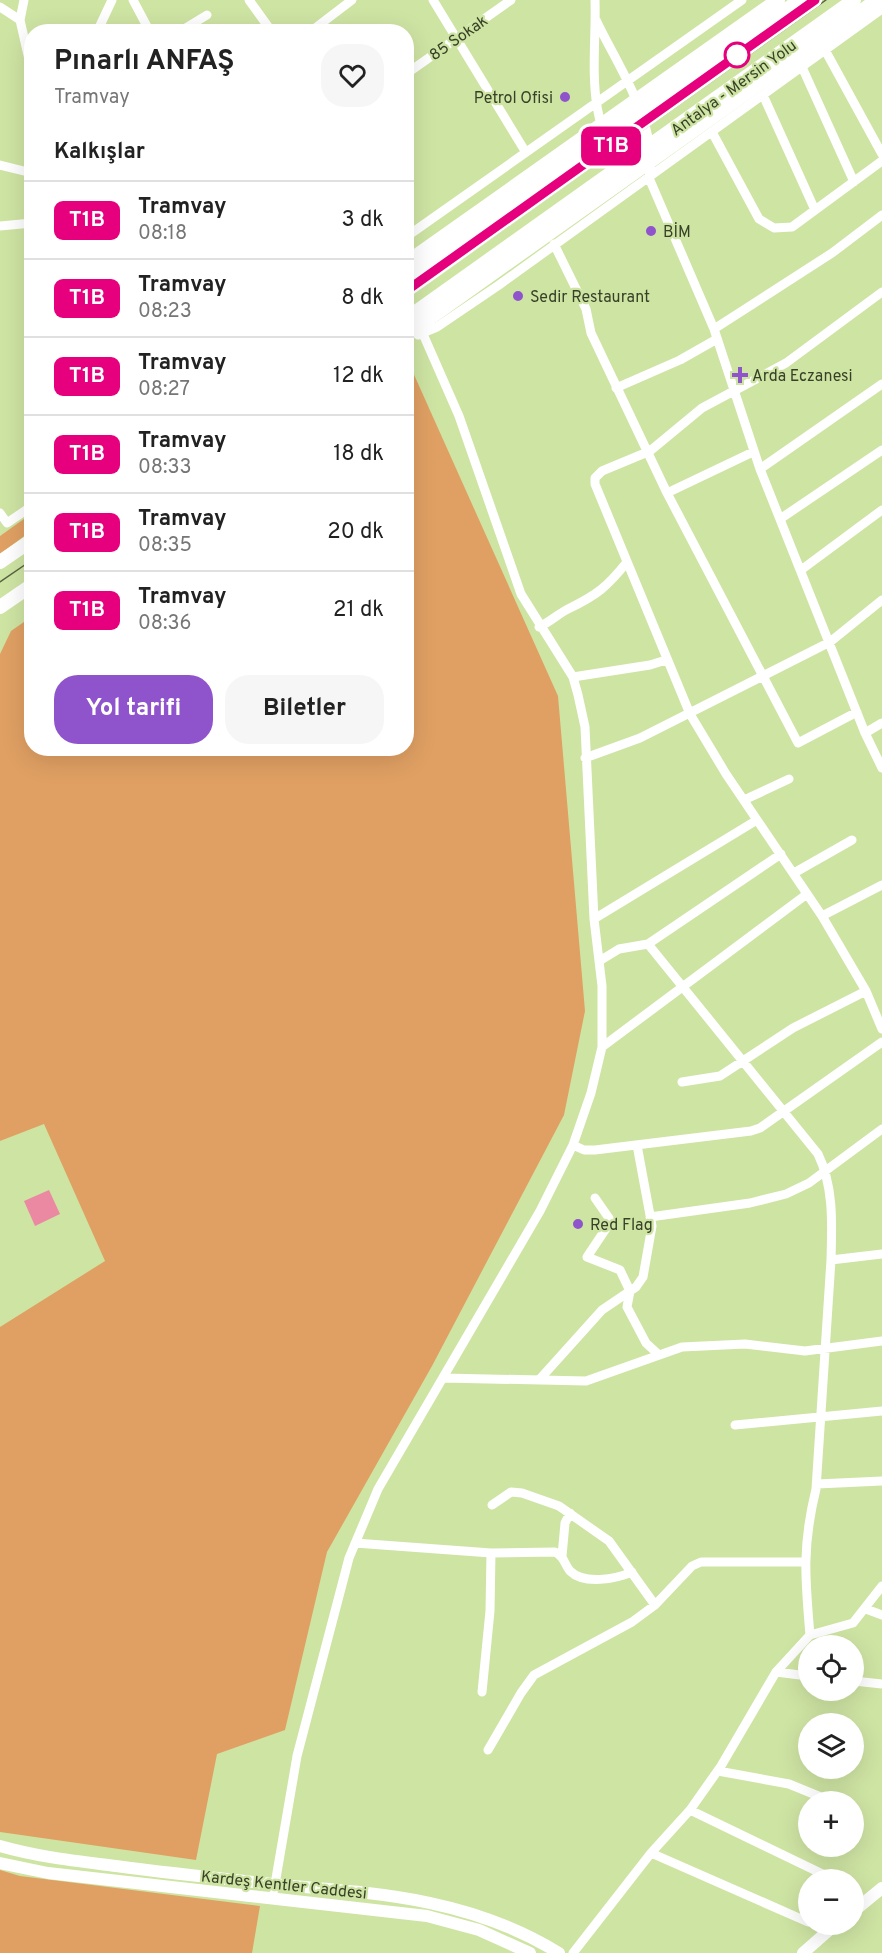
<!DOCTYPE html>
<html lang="tr">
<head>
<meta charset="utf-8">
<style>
	body { margin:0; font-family:Overpass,sans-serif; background:#f6f6f6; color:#222; height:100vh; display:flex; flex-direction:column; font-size:22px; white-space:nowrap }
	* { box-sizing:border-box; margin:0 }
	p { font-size:20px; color:#767676 }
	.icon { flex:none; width:33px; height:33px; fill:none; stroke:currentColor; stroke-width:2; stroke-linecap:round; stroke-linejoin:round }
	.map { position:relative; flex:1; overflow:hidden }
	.sheet { position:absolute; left:24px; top:24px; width:390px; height:732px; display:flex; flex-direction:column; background:#fff; border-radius:24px; box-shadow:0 6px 24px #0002 }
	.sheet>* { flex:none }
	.badge { padding:0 12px; border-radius:9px; font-size:21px; line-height:39px }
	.fabs { position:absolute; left:798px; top:1635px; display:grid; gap:12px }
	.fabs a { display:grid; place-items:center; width:66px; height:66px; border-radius:50%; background:#fff; box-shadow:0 6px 24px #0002; font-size:30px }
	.map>.badge { position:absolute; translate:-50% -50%; box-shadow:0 0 0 3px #fff }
	h2 { padding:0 30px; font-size:22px; line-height:54px }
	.round { display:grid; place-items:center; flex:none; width:63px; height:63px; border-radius:24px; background:#f6f6f6 }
	.summary { display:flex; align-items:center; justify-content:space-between; height:102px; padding:0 30px }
	h1 { font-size:28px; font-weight:700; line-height:45px }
	.button { display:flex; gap:12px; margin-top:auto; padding:12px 30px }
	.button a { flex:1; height:69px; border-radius:24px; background:#8f54cc; color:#fff; font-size:24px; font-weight:700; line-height:69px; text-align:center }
	.button a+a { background:#f6f6f6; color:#222 }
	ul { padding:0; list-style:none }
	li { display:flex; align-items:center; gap:18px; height:78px; padding:0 30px; border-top:2px solid #e0e0e0 }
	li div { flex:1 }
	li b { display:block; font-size:22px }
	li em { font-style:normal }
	li .badge { min-width:66px; font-weight:700; text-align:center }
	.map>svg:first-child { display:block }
	.green { fill:#e0a063 }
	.water { fill:#eb88a2 }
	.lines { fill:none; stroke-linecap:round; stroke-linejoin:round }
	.minor { stroke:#fff; stroke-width:9 }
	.major { stroke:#fff; stroke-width:12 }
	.highway { stroke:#fff; stroke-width:14 }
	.tram { stroke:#576341; stroke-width:1.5 }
	.line-casing { stroke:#fff; stroke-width:14 }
	.line { stroke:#e6007e; stroke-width:9 }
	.stop-dot { fill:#fff; stroke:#e6007e; stroke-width:3 }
	.poi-dot { fill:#8f54cc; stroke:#cee4a3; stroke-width:2 }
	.labels { text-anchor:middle; stroke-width:4.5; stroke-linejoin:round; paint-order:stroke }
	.street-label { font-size:16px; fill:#384127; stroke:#cee4a3 }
	.poi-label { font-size:16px; fill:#384127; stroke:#cee4a3; text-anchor:start }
</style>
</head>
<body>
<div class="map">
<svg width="882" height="1953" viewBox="0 0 882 1953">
	<rect width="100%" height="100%" fill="#cee4a3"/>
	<path class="green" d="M407,359L558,696L585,1011L564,1115L432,1366L327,1552L285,1730L217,1754L196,1860L0,1832V1327L105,1261L44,1124L0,1141V654L11,631L31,617L32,748H406Z
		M31,514V531L0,554V536Z
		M0,1870L20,1876L260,1906L252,1953H0Z"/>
	<path class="water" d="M49,1190L60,1214L35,1226L24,1201Z"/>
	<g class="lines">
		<path class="minor" d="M133,0L150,32
			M249,0L272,32
			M433,0L525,151
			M595,0C597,55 582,127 628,168
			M0,7L20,20L32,73
			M20,20L24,0
			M596,20C619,69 658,121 649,178L714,329L760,469L865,733L882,768
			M97,32L112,0
			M179,32L207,15
			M310,32L352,0
			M825,50L882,154
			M802,67L854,182
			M406,74L511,0
			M763,95L815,210
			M712,132L759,219L774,228L792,227L882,161
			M0,165L32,173
			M0,226L32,223
			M406,237L742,0
			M554,244L586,309L591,333L667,493L798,743L857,712
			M882,292L786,363L702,408L650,451L602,471L595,478V484L690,714L726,774L822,916L866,991L882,1029
			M714,329L832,253L882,215
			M418,335L437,327L499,285L882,9
			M616,388L680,360L717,339
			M760,469L882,384
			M667,493L753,452
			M0,513L7,523L32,506
			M780,519L882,450
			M801,570L882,510
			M539,627C550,622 558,614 568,609C597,595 607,587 627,562
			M573,677L650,665L666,660
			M865,733L882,723
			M585,758L640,738L830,642L882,600
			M744,800L789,779
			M794,873L852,840
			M822,916L882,885
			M594,919L757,820
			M601,960L619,949L648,944L781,854
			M602,1047L807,894
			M682,1082L720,1076L793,1028L866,991
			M573,1145L584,1150H595L751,1131L760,1128L882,1042
			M595,1198L611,1221L587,1257L620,1270L630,1291L627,1307L646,1343L659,1355
			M650,1217L750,1203L786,1194L809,1183L882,1129
			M831,1260L882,1254
			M443,1378L586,1381L682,1347L745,1344L805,1351L882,1341
			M539,1380L602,1310L636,1287L643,1277L652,1226L637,1145
			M735,1425L882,1411
			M817,1484L882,1481
			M492,1505L511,1492L522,1493L559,1506L609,1541L655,1605
			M355,1543L491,1553L555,1552C565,1557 564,1564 570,1571C584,1585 616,1579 632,1572
			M562,1556L565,1523L570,1513
			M866,1609L882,1615
			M810,1635L853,1623L882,1586
			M776,1672L808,1676
			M854,1681L882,1684
			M482,1692L490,1611L491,1553
			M488,1750L521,1693L534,1675L632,1622L655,1605L692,1566L701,1562H804
			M718,1771L789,1784L833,1802
			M690,1810L835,1880
			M854,1813L857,1815
			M651,1853L808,1922
			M274,1890L297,1756L349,1558L378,1489L540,1211L573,1145L591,1093L602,1047V986L594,919L585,727L578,695L573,677L521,594L459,416L423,334
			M854,1894L864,1903
			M573,1953L651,1853L690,1810L721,1766L776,1672L810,1635C805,1578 802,1546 816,1489L831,1260C832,1224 834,1187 818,1154L648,944"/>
		<path class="major" d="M0,1846C38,1857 77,1861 116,1866C175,1874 234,1880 293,1886C389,1894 474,1901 559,1953
			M0,1863L48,1873L427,1916L479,1930L530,1953
			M854,1911L882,1888
			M803,1953L836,1924"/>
		<path class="highway" d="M406,263L778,0
			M406,277L800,0
			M406,319L854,0
			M406,335L877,0
			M0,562L32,540
			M0,607L32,585"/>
		<path class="tram" d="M406,298L826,0
			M0,582L32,560"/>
	</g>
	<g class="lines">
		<defs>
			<path id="line" d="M406,291L815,0"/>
		</defs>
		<use href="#line" class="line-casing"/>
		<use href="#line" class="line"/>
	</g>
	<circle class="stop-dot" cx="737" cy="55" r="12"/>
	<g class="poi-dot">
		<circle cx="565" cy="97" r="6"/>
		<circle cx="651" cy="231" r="6"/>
		<circle cx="518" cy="296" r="6"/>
		<path d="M737 366h6v6h6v6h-6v6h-6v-6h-6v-6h6z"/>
		<circle cx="578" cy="1224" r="6"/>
	</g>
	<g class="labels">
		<g class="street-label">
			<text transform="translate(458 37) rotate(-35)" y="6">85 Sokak</text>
			<text transform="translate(733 87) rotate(-36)" y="6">Antalya - Mersin Yolu</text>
			<text transform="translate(284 1884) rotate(6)" y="6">Kardeş Kentler Caddesi</text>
		</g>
		<g class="poi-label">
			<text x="553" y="103" text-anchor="end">Petrol Ofisi</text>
			<text x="663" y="237">BİM</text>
			<text x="530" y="302">Sedir Restaurant</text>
			<text x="752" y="381">Arda Eczanesi</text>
			<text x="590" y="1230">Red Flag</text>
		</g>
	</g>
</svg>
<div class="fabs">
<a><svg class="icon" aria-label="locate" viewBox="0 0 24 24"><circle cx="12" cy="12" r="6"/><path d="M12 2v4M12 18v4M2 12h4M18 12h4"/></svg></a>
<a><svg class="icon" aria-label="layers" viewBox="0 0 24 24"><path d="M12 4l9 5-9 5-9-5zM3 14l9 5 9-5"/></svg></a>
<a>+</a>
<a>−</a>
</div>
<b class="badge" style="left:611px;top:146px;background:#e6007e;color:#fff">T1B</b>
<section class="sheet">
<div class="summary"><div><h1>Pınarlı ANFAŞ</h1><p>Tramvay</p></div><a class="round"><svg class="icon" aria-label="heart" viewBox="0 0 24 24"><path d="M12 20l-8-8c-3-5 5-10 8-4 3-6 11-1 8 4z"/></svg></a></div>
<h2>Kalkışlar</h2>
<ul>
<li><span class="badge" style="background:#e6007e;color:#fff">T1B</span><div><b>Tramvay</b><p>08:18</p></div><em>3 dk</em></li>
<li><span class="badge" style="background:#e6007e;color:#fff">T1B</span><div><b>Tramvay</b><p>08:23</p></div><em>8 dk</em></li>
<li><span class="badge" style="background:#e6007e;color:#fff">T1B</span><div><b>Tramvay</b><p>08:27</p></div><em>12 dk</em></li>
<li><span class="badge" style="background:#e6007e;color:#fff">T1B</span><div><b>Tramvay</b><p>08:33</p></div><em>18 dk</em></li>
<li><span class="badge" style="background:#e6007e;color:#fff">T1B</span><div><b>Tramvay</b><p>08:35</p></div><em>20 dk</em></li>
<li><span class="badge" style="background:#e6007e;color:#fff">T1B</span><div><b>Tramvay</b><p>08:36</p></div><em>21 dk</em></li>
</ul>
<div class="button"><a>Yol tarifi</a><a>Biletler</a></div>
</section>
</div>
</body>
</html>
